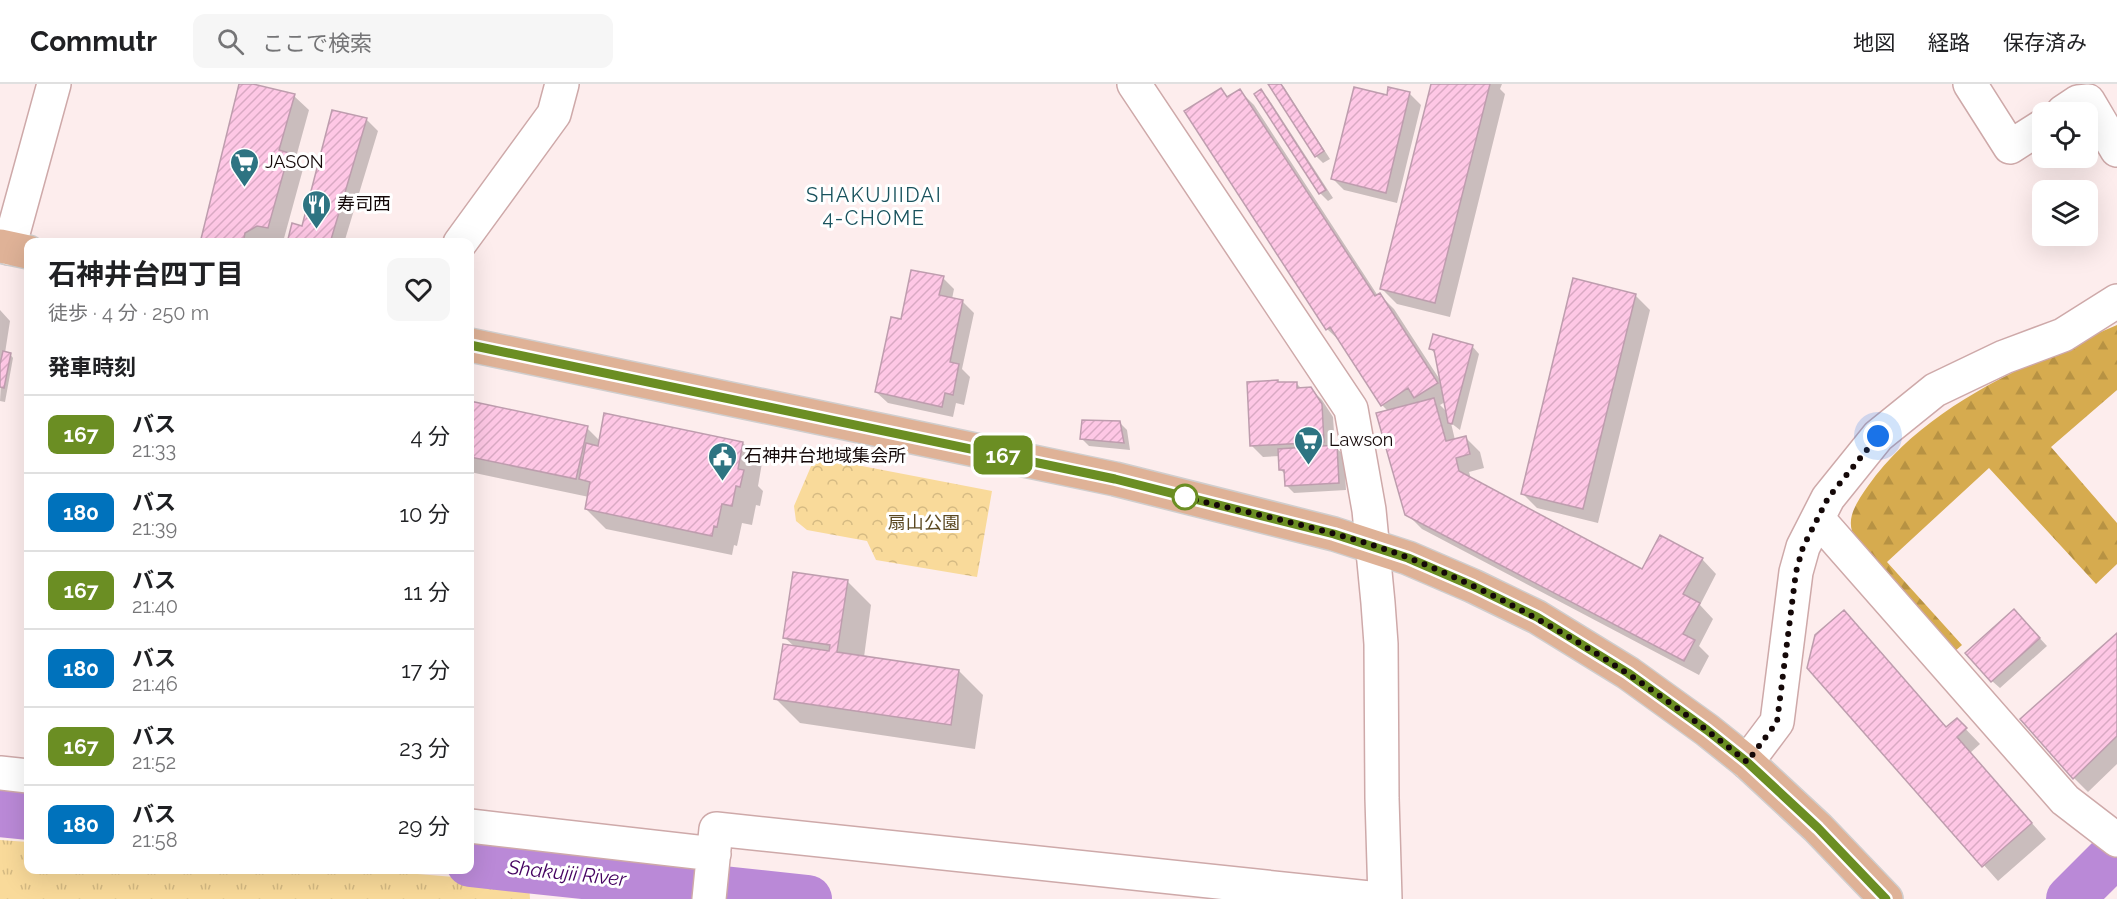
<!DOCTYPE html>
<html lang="ja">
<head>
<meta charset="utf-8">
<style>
	body { margin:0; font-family:Raleway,"Noto Sans JP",sans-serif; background:#f6f6f6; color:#202124; height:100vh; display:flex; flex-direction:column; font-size:22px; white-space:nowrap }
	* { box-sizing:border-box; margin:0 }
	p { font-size:20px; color:#757577 }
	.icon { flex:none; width:33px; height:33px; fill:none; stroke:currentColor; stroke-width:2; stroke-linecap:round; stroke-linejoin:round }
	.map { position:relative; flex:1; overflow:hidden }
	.sheet { position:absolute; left:24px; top:154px; width:450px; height:636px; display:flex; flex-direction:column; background:#fff; border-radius:12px; box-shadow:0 6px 24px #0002 }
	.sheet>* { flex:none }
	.badge { padding:0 12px; border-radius:9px; font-size:21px; line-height:39px }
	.buttons { position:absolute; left:2032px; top:18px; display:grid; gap:12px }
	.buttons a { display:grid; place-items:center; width:66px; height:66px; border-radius:12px; background:#fff; box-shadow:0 6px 24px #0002; font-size:30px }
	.you { position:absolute; width:30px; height:30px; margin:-15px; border:4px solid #fff; border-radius:50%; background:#1a73e8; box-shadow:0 0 0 9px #1a73e833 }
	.map>.badge { position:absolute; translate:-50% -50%; box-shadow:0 0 0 3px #fff }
	h2 { padding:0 24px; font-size:22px; line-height:54px }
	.round { display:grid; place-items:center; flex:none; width:63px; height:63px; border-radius:12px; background:#f6f6f6 }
	.head { display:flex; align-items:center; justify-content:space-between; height:102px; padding:0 24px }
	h1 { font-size:28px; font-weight:700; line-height:45px }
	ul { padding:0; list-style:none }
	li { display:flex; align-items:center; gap:18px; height:78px; padding:0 24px; border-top:2px solid #e0e0e0 }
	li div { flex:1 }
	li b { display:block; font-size:22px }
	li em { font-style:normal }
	li .badge { min-width:66px; font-weight:700; text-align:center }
	header { display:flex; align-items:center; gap:36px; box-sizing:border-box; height:84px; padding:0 30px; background:#fff; border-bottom:2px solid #e0e0e0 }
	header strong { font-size:28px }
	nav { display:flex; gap:33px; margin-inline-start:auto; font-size:21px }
	.search { width:420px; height:54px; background:#f6f6f6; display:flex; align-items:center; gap:15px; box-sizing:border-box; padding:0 21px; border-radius:12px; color:#757577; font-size:22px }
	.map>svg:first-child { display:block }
	.grass { fill:url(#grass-tufts) }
	.forest { fill:url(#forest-firs) }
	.park { fill:url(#park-crowns) }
	.shadow { fill:#0003; fill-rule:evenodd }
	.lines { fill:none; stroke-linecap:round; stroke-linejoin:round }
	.river { stroke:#ba89d7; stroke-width:48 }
	.building { fill:url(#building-hatch); stroke:#be9dae; stroke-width:1.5 }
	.minor-casing { stroke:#cea9a9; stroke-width:36 }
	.major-casing { stroke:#d0cece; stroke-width:36 }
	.minor { stroke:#fff; stroke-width:33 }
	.major { stroke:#dfb297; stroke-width:33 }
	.line-casing { stroke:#fff; stroke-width:14 }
	.line { stroke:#6b8e23; stroke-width:9 }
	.walk { stroke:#140808; stroke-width:6; stroke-dasharray:0 10.8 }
	.stop-dot { fill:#fff; stroke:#6b8e23; stroke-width:3 }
	.labels { text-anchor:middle; stroke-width:6; stroke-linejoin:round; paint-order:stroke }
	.poi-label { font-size:18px; fill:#140808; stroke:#fff; text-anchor:start }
	.park-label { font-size:18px; fill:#5b4922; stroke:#fff }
	.neighbourhood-label { font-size:20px; letter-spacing:1.5px; fill:#19525d; stroke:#fff }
	.water-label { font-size:20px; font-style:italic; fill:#440060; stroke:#fff }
</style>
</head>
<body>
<header>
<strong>Commutr</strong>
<div class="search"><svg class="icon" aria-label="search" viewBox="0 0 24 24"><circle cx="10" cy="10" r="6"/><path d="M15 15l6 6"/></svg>ここで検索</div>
<nav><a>地図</a><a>経路</a><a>保存済み</a></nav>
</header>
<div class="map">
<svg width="2117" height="815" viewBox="0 0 2117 815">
	<defs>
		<pattern id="grass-tufts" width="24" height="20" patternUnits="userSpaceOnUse" patternTransform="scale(1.5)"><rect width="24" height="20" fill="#f9da9a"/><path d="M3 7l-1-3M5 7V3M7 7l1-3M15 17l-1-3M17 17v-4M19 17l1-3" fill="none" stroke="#d5ba83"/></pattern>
		<pattern id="forest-firs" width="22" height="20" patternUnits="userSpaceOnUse" patternTransform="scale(1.5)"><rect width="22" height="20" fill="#d6ab4f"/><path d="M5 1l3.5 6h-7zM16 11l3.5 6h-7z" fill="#b79243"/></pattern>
		<pattern id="park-crowns" width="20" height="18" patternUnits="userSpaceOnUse" patternTransform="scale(1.5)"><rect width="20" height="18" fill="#f9da9a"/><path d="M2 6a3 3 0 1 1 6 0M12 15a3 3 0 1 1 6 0" fill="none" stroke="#d5ba83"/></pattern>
		<pattern id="building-hatch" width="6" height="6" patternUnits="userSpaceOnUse" patternTransform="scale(1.5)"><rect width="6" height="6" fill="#fec7e5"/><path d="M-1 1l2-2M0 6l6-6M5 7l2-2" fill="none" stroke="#d9a9c3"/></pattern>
	</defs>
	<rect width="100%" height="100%" fill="#fdeded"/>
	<path class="grass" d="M0,756L28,758V786H368L529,799L530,815H0Z"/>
	<path class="forest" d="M2117,241V306L2051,363L2117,439V480L2096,500L1989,384L1887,478L1962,561L1954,568C1936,548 1917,528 1899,508C1882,491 1859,471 1852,447C1847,431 1859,415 1868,402C1926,320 2028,280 2117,241Z"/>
	<path class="park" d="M815,373L992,407L977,493L876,476L867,457L807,446L796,437L794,422Z"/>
	<path class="shadow" d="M240,0L294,12L309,26L295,77L303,85L283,158L272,156L267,159H202Z
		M1269,0H1281L1284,3L1330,75L1323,79L1316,72Z
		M1433,0H1502L1500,5L1505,10L1450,233L1397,220L1382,205Z
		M1390,5L1410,10L1421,21L1397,119L1344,106L1333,95L1388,12Z
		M1221,6L1228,14L1240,7L1254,21L1378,212L1380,211L1394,225L1442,299L1436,271L1431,265L1472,262L1479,270L1460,346L1451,339L1455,356L1465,353L1480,368L1484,384L1469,388L1471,395L1642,487L1702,475L1716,490L1700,521L1713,535L1699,562L1709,572L1699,591L1422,445L1407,430L1388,327L1382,321L1342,259L1327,245ZM1445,318L1448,329L1440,321Z
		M1261,7L1268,14L1333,114L1328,117L1320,109L1256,10Z
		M366,35L378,47L344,159H288L303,144Z
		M943,194L954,205L952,215L962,217L974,229L962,285L970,293L964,321L956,319L953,333L888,319L876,308L902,236Z
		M1635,211L1650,226L1598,439L1537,424L1522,409Z
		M0,226L10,237L5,269L10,270L13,274L5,318L0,317L2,279H0Z
		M1296,299L1302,305L1310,304L1322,316L1333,333L1335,363L1344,371L1346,406L1294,409L1286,401L1285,390L1280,385V372L1263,373L1252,362L1279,300Z
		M470,319L587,344L600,357L743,359L762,379L758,402L763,407L760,422L756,421L752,441L742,439L737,462L734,461L732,471L606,445L586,425L589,413L470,388Z
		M1119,338L1127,346L1130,366L1089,362L1081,354Z
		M847,497L871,521L864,573L959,587L983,611L975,665L800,639L776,615L795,563L785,554Z
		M2021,534L2047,562L2000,604L1992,597Z
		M1858,543L1947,644L1957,636L1980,660L1970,669L2046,755L1998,797L1808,583Z
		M2117,551V680L2088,708L2074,694Z"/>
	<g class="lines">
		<path class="river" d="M0,729L28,732
			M470,779L808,815
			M2070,815L2117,768"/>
	</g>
	<path class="building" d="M239,0H253L295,10L279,66L289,69L268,144L257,142L245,149L243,159H200Z
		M1268,0H1281L1324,67L1315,73Z
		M1431,0H1490L1435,219L1380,205Z
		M1354,3L1387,11L1388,3L1410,8L1386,109L1331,95Z
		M1221,4L1227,13L1240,5L1375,212L1380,209L1438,299L1414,314L1408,304L1381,322L1330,243L1326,246L1184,27Z
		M1261,5L1326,106L1319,110L1254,10Z
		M332,26L367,34L330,159H287L292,139L302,142Z
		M911,186L944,192L939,211L963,216L950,278L959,280L953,311L945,309L942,323L875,308L891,233L901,235Z
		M1573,194L1636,210L1583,425L1521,410Z
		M1433,250L1473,261L1452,340L1448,339L1434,266L1429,265Z
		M3,267L11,269L4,304L0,303V280Z
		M1278,296V298H1297V304L1311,303L1322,320L1324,358L1250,362L1247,298Z
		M1434,314L1446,357L1466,352L1470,370L1456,374L1459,387L1642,485L1660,451L1703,474L1683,510L1700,519L1683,550L1695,556L1684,577L1405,431L1376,329Z
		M470,317L588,342L576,395L470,373Z
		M604,329L743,358L738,385L744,386L740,403L736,402L732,422L722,420L717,443L714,442L712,452L585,425L590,398L579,395L586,359L598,362Z
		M1082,336L1120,337L1124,359L1080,355Z
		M1337,361L1339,399L1285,402L1284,386H1279L1278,365Z
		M793,488L848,496L837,568L959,586L951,641L774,615L783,560L829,567L830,561L783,554Z
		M2014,525L2040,554L1991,598L1965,569Z
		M1844,526L1946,643L1957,634L1967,644L1957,653L2032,739L1982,783L1807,584L1815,551Z
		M2117,549V652L2073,695L2020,635Z"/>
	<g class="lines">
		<defs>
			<path id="minor" d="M1134,0L1351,325L1369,426L1378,519L1381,560L1382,714L1385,815
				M1970,0L2010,63L2043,42
				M2063,28L2078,18L2088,17L2117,66
				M460,159L554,30L562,0
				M9,164L54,0
				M1818,435L2065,716L2117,756
				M1747,678L1777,638L1796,488L1803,463L1828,414L1878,352L1935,306L2004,273L2063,251L2117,217
				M0,689L28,692
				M470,742L714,770
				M709,815L716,745L1379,815"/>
			<path id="major" d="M0,162L28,168
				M470,261L1115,395L1334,450L1408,474L1473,502L1537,533L1628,589L1707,646L1747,678L1818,744L1886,815"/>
		</defs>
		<use href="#minor" class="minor-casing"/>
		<use href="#major" class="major-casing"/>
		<use href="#minor" class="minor"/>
		<use href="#major" class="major"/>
	</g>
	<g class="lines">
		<defs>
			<path id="line" d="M470,261L1115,395L1334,450L1408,474L1473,502L1537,533L1628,589L1707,646L1747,678L1818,744L1886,815"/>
		</defs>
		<use href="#line" class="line-casing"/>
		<use href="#line" class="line"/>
		<path class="walk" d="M1185,413L1180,412C1256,431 1336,446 1409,474C1532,523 1644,594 1747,678L1777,638L1796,488L1803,463L1828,414L1878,352"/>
	</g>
	<defs>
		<symbol id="supermarket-pin" viewBox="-11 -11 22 30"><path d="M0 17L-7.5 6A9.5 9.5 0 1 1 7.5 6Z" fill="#2e7482" stroke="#fff"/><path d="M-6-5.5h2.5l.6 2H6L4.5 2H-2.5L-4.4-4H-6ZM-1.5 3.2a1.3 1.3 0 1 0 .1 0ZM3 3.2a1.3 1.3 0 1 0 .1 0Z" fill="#fff"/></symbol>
		<symbol id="restaurant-pin" viewBox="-11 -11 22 30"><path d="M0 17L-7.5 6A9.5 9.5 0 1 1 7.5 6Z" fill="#2e7482" stroke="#fff"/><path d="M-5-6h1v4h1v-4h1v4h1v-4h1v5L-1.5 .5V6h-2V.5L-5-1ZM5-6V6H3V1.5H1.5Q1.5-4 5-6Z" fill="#fff"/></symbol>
		<symbol id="civic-pin" viewBox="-11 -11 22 30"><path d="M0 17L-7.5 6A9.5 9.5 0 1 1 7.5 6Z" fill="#2e7482" stroke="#fff"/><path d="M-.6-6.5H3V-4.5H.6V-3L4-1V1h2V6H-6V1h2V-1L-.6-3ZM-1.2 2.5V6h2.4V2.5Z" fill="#fff"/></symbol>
	</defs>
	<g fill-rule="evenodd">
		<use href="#supermarket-pin" x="228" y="62" width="33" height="45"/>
		<use href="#restaurant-pin" x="300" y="104" width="33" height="45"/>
		<use href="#supermarket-pin" x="1292" y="340" width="33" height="45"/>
		<use href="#civic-pin" x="706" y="356" width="33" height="45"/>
	</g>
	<circle class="stop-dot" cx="1185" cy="413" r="12"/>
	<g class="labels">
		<g class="poi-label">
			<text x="265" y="84">JASON</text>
			<text x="337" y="126">寿司西</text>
			<text x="1329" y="362">Lawson</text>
			<text x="744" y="378">石神井台地域集会所</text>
		</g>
		<g class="park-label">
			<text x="924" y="445">扇山公園</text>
		</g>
		<g class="neighbourhood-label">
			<text x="874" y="118">SHAKUJIIDAI<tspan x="874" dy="23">4-CHOME</tspan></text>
		</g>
		<g class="water-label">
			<text transform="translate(567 789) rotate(6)" y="7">Shakujii River</text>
		</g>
	</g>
</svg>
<div class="buttons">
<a><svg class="icon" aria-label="locate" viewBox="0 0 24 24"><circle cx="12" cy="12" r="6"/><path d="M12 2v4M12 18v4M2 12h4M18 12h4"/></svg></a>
<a><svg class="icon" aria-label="layers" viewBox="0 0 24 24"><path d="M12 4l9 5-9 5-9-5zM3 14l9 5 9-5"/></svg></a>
</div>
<div class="you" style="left:1878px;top:352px"></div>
<b class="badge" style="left:1003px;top:371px;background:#6b8e23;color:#fff">167</b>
<section class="sheet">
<div class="head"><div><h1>石神井台四丁目</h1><p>徒歩 · 4 分 · 250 m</p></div><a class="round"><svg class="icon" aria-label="heart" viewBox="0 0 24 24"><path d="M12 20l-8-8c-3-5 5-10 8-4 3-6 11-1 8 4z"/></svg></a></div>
<h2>発車時刻</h2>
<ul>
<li><span class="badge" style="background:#6b8e23;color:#fff">167</span><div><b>バス</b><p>21:33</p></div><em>4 分</em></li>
<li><span class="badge" style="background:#0072bc;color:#fff">180</span><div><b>バス</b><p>21:39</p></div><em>10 分</em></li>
<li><span class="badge" style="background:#6b8e23;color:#fff">167</span><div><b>バス</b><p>21:40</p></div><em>11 分</em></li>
<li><span class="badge" style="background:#0072bc;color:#fff">180</span><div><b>バス</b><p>21:46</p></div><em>17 分</em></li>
<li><span class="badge" style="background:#6b8e23;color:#fff">167</span><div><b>バス</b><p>21:52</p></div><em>23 分</em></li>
<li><span class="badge" style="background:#0072bc;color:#fff">180</span><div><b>バス</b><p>21:58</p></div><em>29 分</em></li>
</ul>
</section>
</div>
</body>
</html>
